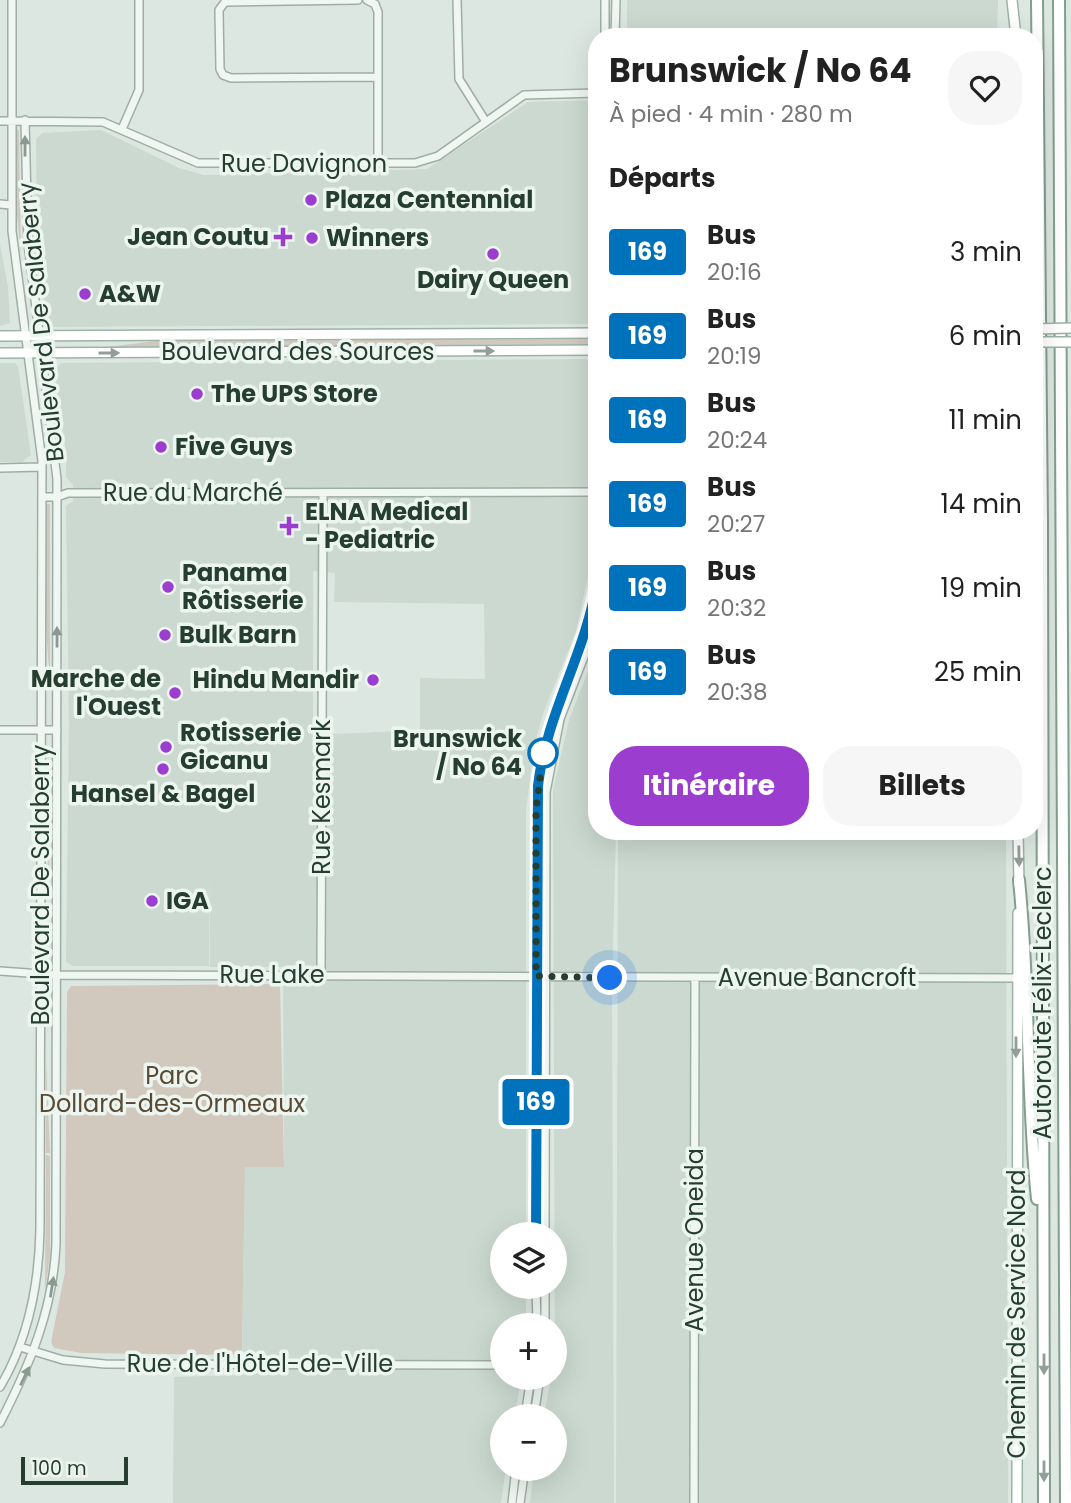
<!DOCTYPE html>
<html lang="fr">
<head>
<meta charset="utf-8">
<style>
	body { margin:0; font-family:Poppins,sans-serif; background:#f6f6f6; color:#222; height:100vh; display:flex; flex-direction:column; font-size:26px; white-space:nowrap }
	* { box-sizing:border-box; margin:0 }
	p { font-size:23px; color:#767676 }
	.icon { flex:none; width:38px; height:38px; fill:none; stroke:currentColor; stroke-width:2; stroke-linecap:round; stroke-linejoin:round }
	.map { position:relative; flex:1; overflow:hidden }
	.panel { position:absolute; left:588px; top:28px; width:455px; height:812px; display:flex; flex-direction:column; background:#fff; border-radius:28px; box-shadow:0 7px 28px #0002 }
	.panel>* { flex:none }
	.badge { padding:0 14px; border-radius:5px; font-size:24px; line-height:46px }
	.fabs { position:absolute; left:490px; top:1222px; display:grid; gap:14px }
	.fabs a { display:grid; place-items:center; width:77px; height:77px; border-radius:50%; background:#fff; box-shadow:0 7px 28px #0002; font-size:35px }
	.scale { position:absolute; left:21px; bottom:18px; width:107px; box-sizing:border-box; padding-left:7px; border:4px solid #263e30; border-top:0; font-size:19px; line-height:24px; white-space:nowrap; color:#263e30; -webkit-text-stroke:5px #ecf5ef; paint-order:stroke }
	.you { position:absolute; width:35px; height:35px; margin:-18px; border:5px solid #fff; border-radius:50%; background:#1a73e8; box-shadow:0 0 0 10px #1a73e833 }
	.map>.badge { position:absolute; translate:-50% -50%; box-shadow:0 0 0 4px #fff }
	h2 { padding:0 21px; font-size:26px; line-height:63px }
	.round { display:grid; place-items:center; flex:none; width:74px; height:74px; border-radius:28px; background:#f6f6f6 }
	.head { display:flex; align-items:center; justify-content:space-between; height:119px; padding:0 21px }
	h1 { font-size:33px; font-weight:700; line-height:52px }
	.button { display:flex; gap:14px; margin-top:auto; padding:14px 21px }
	.button a { flex:1; height:80px; border-radius:28px; background:#9b3ed0; color:#fff; font-size:28px; font-weight:700; line-height:80px; text-align:center }
	.button a+a { background:#f6f6f6; color:#222 }
	ul { padding:0; list-style:none }
	li { display:flex; align-items:center; gap:21px; height:84px; padding:0 21px }
	li div { flex:1 }
	li b { display:block; font-size:26px }
	li em { font-style:normal }
	li .badge { min-width:77px; font-weight:700; text-align:center }
	.map>svg:first-child { display:block }
	.built { fill:#cbd9d0; fill-rule:evenodd }
	.green { fill:#d1c8be }
	.lines { fill:none; stroke-linecap:round; stroke-linejoin:round }
	.minor-casing { stroke:#9faea5; stroke-width:10 }
	.major-casing { stroke:#9cb3a5; stroke-width:12 }
	.highway-casing { stroke:#849e8e; stroke-width:14 }
	.minor { stroke:#f0f6f2; stroke-width:7 }
	.major { stroke:#fff; stroke-width:9 }
	.highway { stroke:#fff; stroke-width:10 }
	.major-bridge-casing { stroke:#9cb3a5; stroke-width:12; stroke-linecap:butt }
	.major-bridge { stroke:#fff; stroke-width:9 }
	.oneway { fill:#8b9a91 }
	.oneway2 { fill:#929e98 }
	.line-casing { stroke:#fff; stroke-width:16 }
	.line { stroke:#0072bc; stroke-width:10 }
	.walk { stroke:#263e30; stroke-width:7; stroke-dasharray:0 12.6 }
	.poi-dot { fill:#9b3ed0; stroke:#ecf5ef; stroke-width:2.5 }
	.stop-dot { fill:#fff; stroke:#0072bc; stroke-width:3.5 }
	.labels { text-anchor:middle; stroke-width:7; stroke-linejoin:round; paint-order:stroke }
	.street-label { font-size:24px; fill:#263e30; stroke:#ecf5ef }
	.poi-label { font-size:24px; font-weight:bold; fill:#263e30; stroke:#ecf5ef; text-anchor:start }
	.stop-label { font-size:24px; font-weight:bold; fill:#263e30; stroke:#ecf5ef; text-anchor:end }
	.park-label { font-size:24px; fill:#5a4a33; stroke:#ecf5ef }
</style>
</head>
<body>
<div class="map">
<svg width="1071" height="1503" viewBox="0 0 1071 1503">
	<rect width="100%" height="100%" fill="#dde7e1"/>
	<path class="built" d="M627,0H998L997,37H627Z
		M597,100L596,321L590,324L54,327L47,321L37,238L36,139L42,133L101,130L179,168L204,175L427,169L528,102Z
		M0,244L8,287L10,323L0,326Z
		M586,359L594,363L588,577L576,631L543,714L534,746L526,811V1234H502V1286H526V1325H502V1377H521L515,1416H502V1468H506L501,1503H173L174,1377L242,1375L245,1166L284,1167L283,967H210L209,871V966H73L66,962L69,723L66,506L73,501V485L66,477V453L54,371L61,363ZM313,571L335,573L334,602L484,604L485,679L420,678V730L313,735Z
		M0,363H15L18,366L31,455L22,462H0Z
		M597,648V831H616L612,984L614,1503H530L534,1468H555V1416H544L551,1377H555L553,790L569,720Z
		M618,831H1006L1008,1503H616Z"/>
	<path class="green" d="M17,128L19,131L21,254L15,196Z
		M592,339L591,344L108,347L155,341Z
		M46,504H50V683L46,628Z
		M46,760L50,819L49,874L46,848Z
		M280,984L284,1167H245L242,1355L82,1353L54,1348L51,1342L65,1272L67,992L71,986Z
		M46,1063L50,1153H46Z
		M46,1155L50,1156V1256L45,1292Z"/>
	<g class="lines">
		<defs>
			<path id="minor" d="M358,0L225,2L219,10L220,69L223,75L231,78L378,77
				M367,0L375,4L378,12V163
				M457,0L459,79L486,122
				M605,37V0
				M615,37L616,0
				M0,121L103,122L198,163H415L438,156L524,95L597,93
				M122,129L139,90V0
				M0,204L11,205
				M0,468L42,467
				M42,497H57L68,493L597,492
				M0,730H57
				M0,971L56,975L1016,978
				M321,975L323,493
				M536,1234L538,786C546,713 587,653 597,582
				M545,1234L546,792L560,719L597,623
				M536,1286L537,1325
				M545,1325V1286
				M20,1347L63,1360L105,1364L502,1365
				M0,1387C29,1338 39,1285 40,1229L42,461L12,231V0
				M525,1416L531,1377
				M534,1416L540,1377
				M0,1423C30,1364 53,1311 56,1244L57,479L28,243L25,120
				M512,1503L516,1468
				M520,1503L525,1468
				M694,1503L695,978"/>
			<path id="major" d="M1012,0L1016,37
				M0,336L597,333
				M0,353L597,350
				M1018,831L1019,885
				M1017,1503L1018,913"/>
			<path id="highway" d="M1037,0L1042,523L1044,1503
				M1059,0L1066,1503
				M1019,880C1030,986 1026,1093 1037,1199"/>
		</defs>
		<use href="#minor" class="minor-casing"/>
		<use href="#major" class="major-casing"/>
		<use href="#highway" class="highway-casing"/>
		<use href="#minor" class="minor"/>
		<use href="#major" class="major"/>
		<use href="#highway" class="highway"/>
		<defs>
			<path id="major-bridge" d="M1034,329L1071,328
				M1034,342H1071"/>
		</defs>
		<use href="#major-bridge" class="major-bridge-casing"/>
		<use href="#major-bridge" class="major-bridge"/>
	</g>
	<defs><path id="oneway-solid" d="M-6-.8H1V-3.2L6.5 0L1 3.2V.8H-6Z" transform="scale(1.75)"/></defs>
	<g class="oneway">
		<use href="#oneway-solid" transform="translate(25 146) rotate(-90)"/>
		<use href="#oneway-solid" transform="translate(57 637) rotate(-90)"/>
		<use href="#oneway-solid" transform="translate(52 1287) rotate(-81)"/>
		<use href="#oneway-solid" transform="translate(25 1376) rotate(-64)"/>
	</g>
	<g class="oneway2">
		<use href="#oneway-solid" transform="translate(484 351)"/>
		<use href="#oneway-solid" transform="translate(109 353)"/>
		<use href="#oneway-solid" transform="translate(1019 856) rotate(89)"/>
		<use href="#oneway-solid" transform="translate(1016 1047) rotate(90)"/>
		<use href="#oneway-solid" transform="translate(1044 1364) rotate(90)"/>
		<use href="#oneway-solid" transform="translate(1044 1471) rotate(90)"/>
	</g>
	<g class="lines">
		<defs>
			<path id="line" d="M536,1234L538,786C546,714 586,653 597,582"/>
		</defs>
		<use href="#line" class="line-casing"/>
		<use href="#line" class="line"/>
		<path class="walk" d="M543,753L536,810V976L610,978"/>
	</g>
	<g class="poi-dot">
		<circle cx="311" cy="200" r="7"/>
		<path d="M279.5 226.5h7v7h7v7h-7v7h-7v-7h-7v-7h7z"/>
		<circle cx="312" cy="238" r="7"/>
		<circle cx="493" cy="254" r="7"/>
		<circle cx="85" cy="294" r="7"/>
		<circle cx="197" cy="394" r="7"/>
		<circle cx="161" cy="447" r="7"/>
		<path d="M285.5 515.5h7v7h7v7h-7v7h-7v-7h-7v-7h7z"/>
		<circle cx="168" cy="587" r="7"/>
		<circle cx="165" cy="635" r="7"/>
		<circle cx="373" cy="680" r="7"/>
		<circle cx="175" cy="693" r="7"/>
		<circle cx="166" cy="747" r="7"/>
		<circle cx="163" cy="769" r="7"/>
		<circle cx="152" cy="901" r="7"/>
	</g>
	<circle class="stop-dot" cx="543" cy="753" r="14"/>
	<g class="labels">
		<g class="street-label">
			<text x="304" y="172">Rue Davignon</text>
			<text transform="translate(41 322) rotate(-96)" y="8">Boulevard De Salaberry</text>
			<text x="298" y="360">Boulevard des Sources</text>
			<text x="193" y="501">Rue du Marché</text>
			<text transform="translate(322 797) rotate(-90)" y="8">Rue Kesmark</text>
			<text transform="translate(41 885) rotate(-90)" y="8">Boulevard De Salaberry</text>
			<text x="272" y="983">Rue Lake</text>
			<text x="817" y="986">Avenue Bancroft</text>
			<text transform="translate(1043 1003) rotate(-90)" y="8">Autoroute Félix-Leclerc</text>
			<text transform="translate(695 1240) rotate(-90)" y="8">Avenue Oneida</text>
			<text transform="translate(1017 1314) rotate(-90)" y="8">Chemin de Service Nord</text>
			<text x="260" y="1372">Rue de l'Hôtel-de-Ville</text>
		</g>
		<g class="poi-label">
			<text x="325" y="208">Plaza Centennial</text>
			<text x="269" y="245" text-anchor="end">Jean Coutu</text>
			<text x="326" y="246">Winners</text>
			<text x="493" y="288" text-anchor="middle">Dairy Queen</text>
			<text x="99" y="302">A&amp;W</text>
			<text x="211" y="402">The UPS Store</text>
			<text x="175" y="455">Five Guys</text>
			<text x="305" y="520">ELNA Medical<tspan x="305" dy="28">- Pediatric</tspan></text>
			<text x="182" y="581">Panama<tspan x="182" dy="28">Rôtisserie</tspan></text>
			<text x="179" y="643">Bulk Barn</text>
			<text x="161" y="687" text-anchor="end">Marche de<tspan x="161" dy="28">l'Ouest</tspan></text>
			<text x="359" y="688" text-anchor="end">Hindu Mandir</text>
			<text x="180" y="741">Rotisserie<tspan x="180" dy="28">Gicanu</tspan></text>
			<text x="163" y="802" text-anchor="middle">Hansel &amp; Bagel</text>
			<text x="166" y="909">IGA</text>
		</g>
		<g class="stop-label">
			<text x="522" y="747">Brunswick<tspan x="522" dy="28">/ No 64</tspan></text>
		</g>
		<g class="park-label">
			<text x="172" y="1084">Parc<tspan x="172" dy="28">Dollard-des-Ormeaux</tspan></text>
		</g>
	</g>
</svg>
<div class="fabs">
<a><svg class="icon" aria-label="layers" viewBox="0 0 24 24"><path d="M12 4l9 5-9 5-9-5zM3 14l9 5 9-5"/></svg></a>
<a>+</a>
<a>−</a>
</div>
<div class="scale">100 m</div>
<div class="you" style="left:610px;top:978px"></div>
<b class="badge" style="left:536px;top:1102px;background:#0072bc;color:#fff">169</b>
<section class="panel">
<div class="head"><div><h1>Brunswick / No 64</h1><p>À pied · 4 min · 280 m</p></div><a class="round"><svg class="icon" aria-label="heart" viewBox="0 0 24 24"><path d="M12 20l-8-8c-3-5 5-10 8-4 3-6 11-1 8 4z"/></svg></a></div>
<h2>Départs</h2>
<ul>
<li><span class="badge" style="background:#0072bc;color:#fff">169</span><div><b>Bus</b><p>20:16</p></div><em>3 min</em></li>
<li><span class="badge" style="background:#0072bc;color:#fff">169</span><div><b>Bus</b><p>20:19</p></div><em>6 min</em></li>
<li><span class="badge" style="background:#0072bc;color:#fff">169</span><div><b>Bus</b><p>20:24</p></div><em>11 min</em></li>
<li><span class="badge" style="background:#0072bc;color:#fff">169</span><div><b>Bus</b><p>20:27</p></div><em>14 min</em></li>
<li><span class="badge" style="background:#0072bc;color:#fff">169</span><div><b>Bus</b><p>20:32</p></div><em>19 min</em></li>
<li><span class="badge" style="background:#0072bc;color:#fff">169</span><div><b>Bus</b><p>20:38</p></div><em>25 min</em></li>
</ul>
<div class="button"><a>Itinéraire</a><a>Billets</a></div>
</section>
</div>
</body>
</html>
